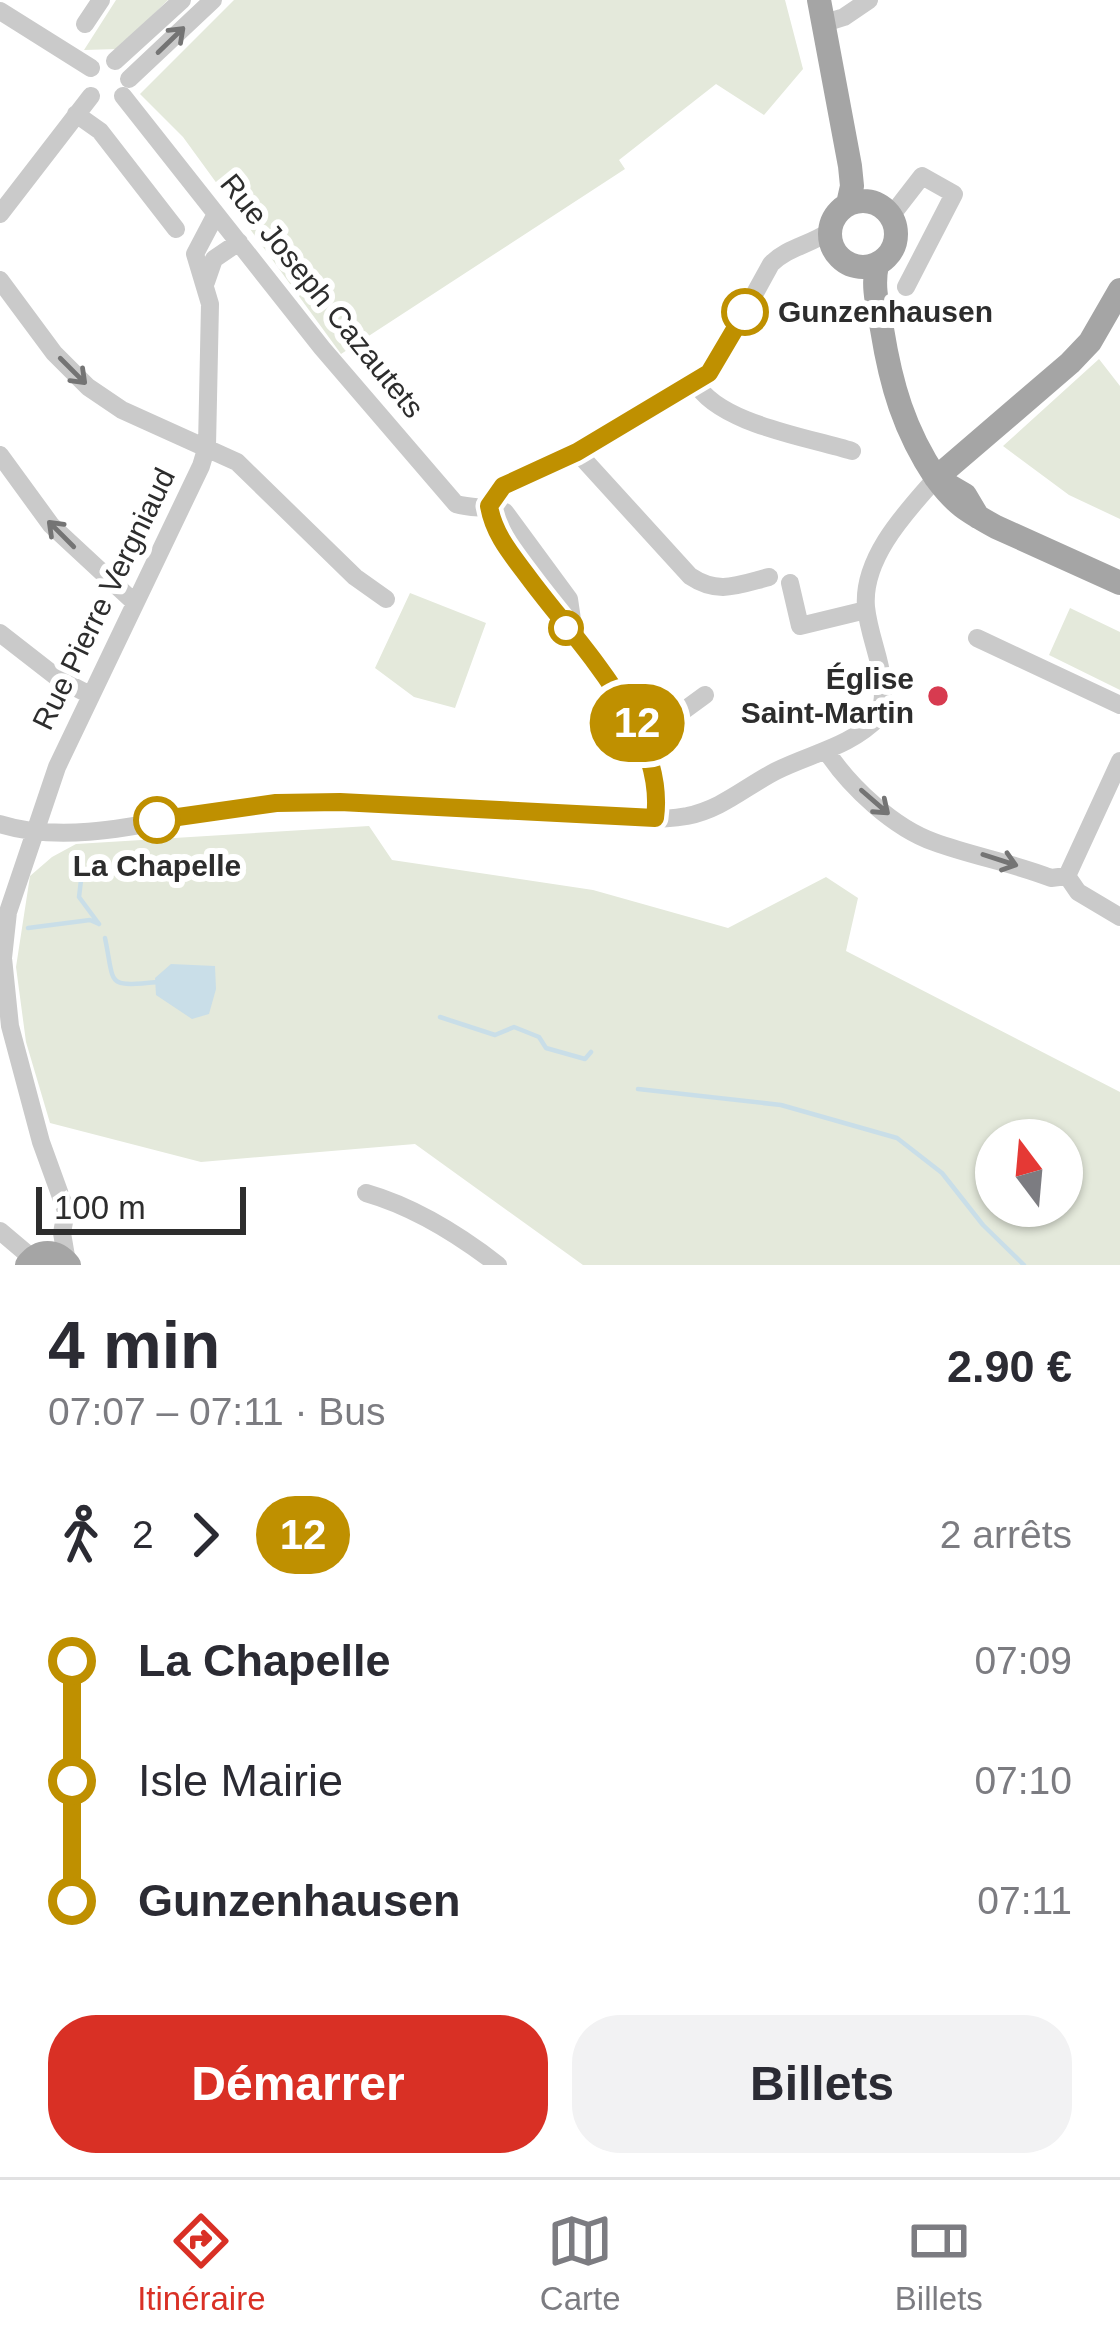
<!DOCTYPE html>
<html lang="fr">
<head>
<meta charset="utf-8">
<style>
	body { margin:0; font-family:Helvetica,sans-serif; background:#f2f2f3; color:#2b2b33; height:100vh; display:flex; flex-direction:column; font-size:45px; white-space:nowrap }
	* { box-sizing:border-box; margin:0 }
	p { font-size:39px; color:#7c7c81 }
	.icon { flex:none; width:66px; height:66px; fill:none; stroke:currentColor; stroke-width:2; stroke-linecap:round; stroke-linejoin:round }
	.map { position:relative; height:1265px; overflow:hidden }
	.panel { display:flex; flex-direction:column; background:#fff; flex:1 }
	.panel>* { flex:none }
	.badge { padding:0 24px; border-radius:39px; font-size:42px; line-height:78px }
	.needle { width:78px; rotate:344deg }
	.fabs { position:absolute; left:975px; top:1119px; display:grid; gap:24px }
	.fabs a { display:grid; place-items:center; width:108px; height:108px; border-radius:50%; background:#fff; box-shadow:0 3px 9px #0004; font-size:60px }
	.scale { position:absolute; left:36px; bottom:30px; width:210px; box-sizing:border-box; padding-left:12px; border:6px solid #2d2d2d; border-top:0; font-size:33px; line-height:42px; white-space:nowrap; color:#2d2d2d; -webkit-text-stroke:9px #fff; paint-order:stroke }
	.map>.badge { position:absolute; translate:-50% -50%; box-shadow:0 0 0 6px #fff }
	.legs { display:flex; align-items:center; gap:18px; height:132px; padding:0 48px; font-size:39px }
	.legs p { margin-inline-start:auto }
	.summary { display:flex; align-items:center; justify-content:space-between; height:204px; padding:0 48px }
	h1 { font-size:66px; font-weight:700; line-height:90px }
	.action { display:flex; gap:24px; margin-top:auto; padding:24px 48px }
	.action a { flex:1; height:138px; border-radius:48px; background:#d93025; color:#fff; font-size:48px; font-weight:700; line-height:138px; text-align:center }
	.action a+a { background:#f2f2f3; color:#2b2b33 }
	ul { padding:0 48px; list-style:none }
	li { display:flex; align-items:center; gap:42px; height:120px; font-size:45px }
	li i { display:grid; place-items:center; width:18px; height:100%; margin:0 15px; background:currentColor }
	li i::after { content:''; width:30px; height:30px; margin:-15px; border:9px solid; border-radius:50%; background:#fff }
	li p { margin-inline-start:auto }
	li:first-child i { background:linear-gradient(#0000 50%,currentColor 0) }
	li:last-child i { background:linear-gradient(currentColor 50%,#0000 0) }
	.tabs { display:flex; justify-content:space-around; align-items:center; height:168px; border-top:3px solid #e1e1e2; background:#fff; font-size:33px; color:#7c7c81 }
	.tabs a { display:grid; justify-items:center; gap:6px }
	.tabs .current { color:#d93025 }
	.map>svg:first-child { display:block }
	.green { fill:#e4e9db; fill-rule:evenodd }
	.water { fill:#c9dee8 }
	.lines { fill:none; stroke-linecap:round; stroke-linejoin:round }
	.stream { stroke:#c9dee8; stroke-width:4.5 }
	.minor { stroke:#cacaca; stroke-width:18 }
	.major { stroke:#a5a5a5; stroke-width:24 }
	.oneway { stroke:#747474 }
	.line-1-casing { stroke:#fff; stroke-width:27 }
	.line-1 { stroke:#bf9000; stroke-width:18 }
	.stop-1-dot { fill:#fff; stroke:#bf9000; stroke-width:6 }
	.poi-dot { fill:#d73b50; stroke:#fff; stroke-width:4.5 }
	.labels { text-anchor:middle; stroke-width:12; stroke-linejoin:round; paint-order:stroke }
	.street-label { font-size:30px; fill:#2d2d2d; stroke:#fff }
	.stop-label { font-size:30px; font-weight:bold; fill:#2d2d2d; stroke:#fff; text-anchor:start }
	.poi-label { font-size:30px; font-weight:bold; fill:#2d2d2d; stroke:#fff; text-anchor:end }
</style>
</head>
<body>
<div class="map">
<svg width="1120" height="1265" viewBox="0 0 1120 1265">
	<rect width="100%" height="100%" fill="#fff"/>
	<path class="green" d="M116,0H168L118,49L84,50Z
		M234,0H785L803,69L764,115L716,84L619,160L625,169L341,354L183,137L140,94Z
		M1099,359L1120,386V519L1069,495L1003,446Z
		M410,593L486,623L455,708L414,697L375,668Z
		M1070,608L1120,632V690L1049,655Z
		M369,826L392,860L593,890L728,928L826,877L858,898L846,951L1120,1092V1265H583L415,1144L201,1162L50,1123L26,1042L16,967L30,876L52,857L76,844ZM996,1140H1062V1206H996Z"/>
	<path class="water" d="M171,964L215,966L216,989L209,1014L192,1019L156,995L155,978Z"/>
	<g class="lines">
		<path class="stream" d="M78,856L82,872L79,897L99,924
			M28,928L90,920L99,924
			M105,938C115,986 105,987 158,982
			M440,1017L495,1035L514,1027L539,1037L546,1048L585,1059L591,1052
			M638,1089L781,1105L897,1138L942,1173L983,1225L1024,1265"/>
		<path class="minor" d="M0,11L91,68
			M825,23L844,17L869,0
			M85,24L101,0
			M115,61L182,0
			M129,79L213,0
			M123,96L322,348L456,504C473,509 488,506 505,512L569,599L575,640
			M76,114L100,131L176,229
			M0,214L91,96
			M891,216L922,176L954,194L906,287
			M0,280L54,353L88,387L122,410L237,462L355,577L386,599
			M206,282L214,259L239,242
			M695,382C718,424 808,437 852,451
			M577,452L690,576C718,595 738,585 769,577
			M0,455L51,525L134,602
			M489,506L503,486L577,452L713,369L771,264C788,247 810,245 830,231
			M489,506C494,535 512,555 529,578C579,645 666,727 655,818
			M790,583L800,626L866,610
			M0,633L59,679L90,695
			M977,638L1120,705
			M642,741L705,695
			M827,752C850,787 894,828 934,842C972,856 1013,863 1051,878L1067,876
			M0,824C85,851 190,808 279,803C372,799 467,810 560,815C602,817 646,823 687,816C722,809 745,787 776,771C812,753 850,747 879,717C892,678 870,646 866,607C862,558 906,512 936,478
			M1067,876L1120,761
			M1067,876L1078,892L1120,917
			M366,1193C415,1207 458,1234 498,1265
			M0,1231L32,1258
			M67,1262L62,1233L66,1211L41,1142L10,1026L3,958L8,912L57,767L201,466L207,446L210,304L195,254L216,214"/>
		<path class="major" d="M819,0L850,166L852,186L848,204
			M830 234a33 33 0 1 1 66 0a33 33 0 1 1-66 0Z
			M877,265C872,287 878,307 882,329C891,385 904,430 936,478L1070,363L1090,342L1120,290
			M978,517L965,495L936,478C955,504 967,511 996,527L1120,583
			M27,1265C39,1249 56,1249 69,1265"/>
	</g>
	<defs><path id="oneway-shaft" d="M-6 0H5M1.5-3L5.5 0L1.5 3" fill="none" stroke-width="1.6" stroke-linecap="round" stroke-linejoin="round" transform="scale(3)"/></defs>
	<g class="oneway">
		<use href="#oneway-shaft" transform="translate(171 40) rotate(-44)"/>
		<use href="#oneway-shaft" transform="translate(73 371) rotate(45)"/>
		<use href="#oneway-shaft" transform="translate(61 534) rotate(-135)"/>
		<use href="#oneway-shaft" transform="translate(875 802) rotate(41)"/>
		<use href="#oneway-shaft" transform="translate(1000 860) rotate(18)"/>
	</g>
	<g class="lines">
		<defs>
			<path id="line-1" d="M157,820L276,803L340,802L655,818C667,731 577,643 529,578C512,555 494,535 489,506L503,486L577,452L709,373L745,312"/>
		</defs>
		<use href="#line-1" class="line-1-casing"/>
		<use href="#line-1" class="line-1"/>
	</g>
	<g class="stop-1-dot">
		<circle cx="745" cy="312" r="21"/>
		<circle cx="566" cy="628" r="15"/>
		<circle cx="157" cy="820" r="21"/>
	</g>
	<circle class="poi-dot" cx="938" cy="696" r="12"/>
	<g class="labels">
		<g class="street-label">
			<text transform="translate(322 296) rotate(51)" y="10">Rue Joseph Cazautets</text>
			<text transform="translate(104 599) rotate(-64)" y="10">Rue Pierre Vergniaud</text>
		</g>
		<g class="stop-label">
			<text x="778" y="322">Gunzenhausen</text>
			<text x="157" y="876" text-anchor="middle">La Chapelle</text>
		</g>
		<g class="poi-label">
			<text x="914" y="689">Église<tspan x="914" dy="34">Saint-Martin</tspan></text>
		</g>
	</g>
</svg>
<div class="fabs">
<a><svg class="needle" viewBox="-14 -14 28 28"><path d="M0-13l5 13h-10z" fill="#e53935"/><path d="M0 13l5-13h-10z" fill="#7c7c81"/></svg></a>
</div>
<div class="scale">100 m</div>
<b class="badge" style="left:637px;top:723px;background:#bf9000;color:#fff">12</b>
</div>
<section class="panel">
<div class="summary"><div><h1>4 min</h1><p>07:07 – 07:11 · Bus</p></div><b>2.90 €</b></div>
<div class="legs"><svg class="icon" aria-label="walk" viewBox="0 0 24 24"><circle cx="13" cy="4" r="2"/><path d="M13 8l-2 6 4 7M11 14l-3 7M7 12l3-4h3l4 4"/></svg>2<svg class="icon" aria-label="forward" viewBox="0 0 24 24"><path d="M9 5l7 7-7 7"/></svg><b class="badge" style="background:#bf9000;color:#fff">12</b><p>2 arrêts</p></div>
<ul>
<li><i style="color:#bf9000"></i><b>La Chapelle</b><p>07:09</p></li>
<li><i style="color:#bf9000"></i><span>Isle Mairie</span><p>07:10</p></li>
<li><i style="color:#bf9000"></i><b>Gunzenhausen</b><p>07:11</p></li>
</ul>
<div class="action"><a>Démarrer</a><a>Billets</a></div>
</section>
<nav class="tabs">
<a class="current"><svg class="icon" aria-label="directions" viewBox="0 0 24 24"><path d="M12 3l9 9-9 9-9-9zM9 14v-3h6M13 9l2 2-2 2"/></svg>Itinéraire</a>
<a><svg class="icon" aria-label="map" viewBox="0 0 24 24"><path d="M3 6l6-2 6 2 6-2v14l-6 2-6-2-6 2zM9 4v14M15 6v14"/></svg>Carte</a>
<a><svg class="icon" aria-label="tickets" viewBox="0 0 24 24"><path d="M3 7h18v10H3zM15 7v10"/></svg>Billets</a>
</nav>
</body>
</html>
